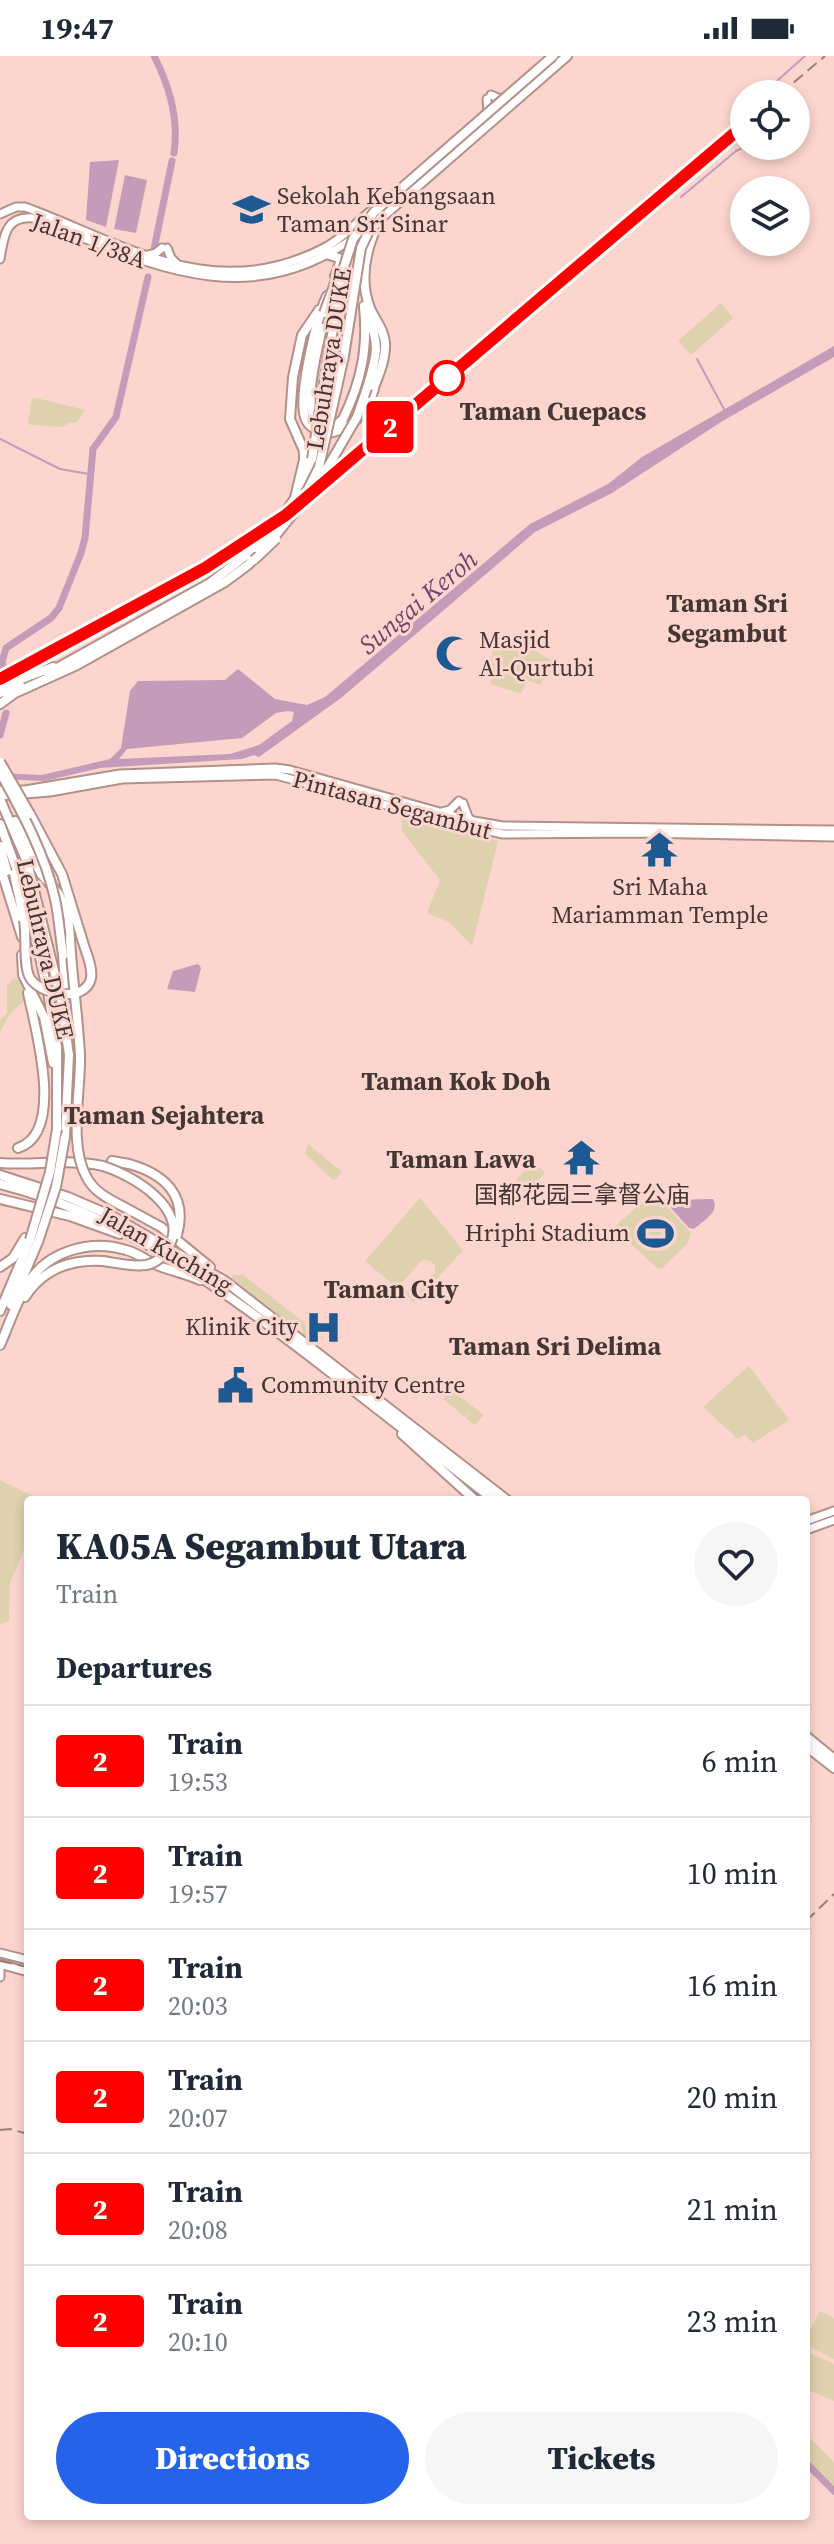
<!DOCTYPE html>
<html lang="en">
<head>
<meta charset="utf-8">
<style>
	body { margin:0; font-family:"Source Serif 4","Noto Sans SC",serif; background:#f6f6f7; color:#1f2937; height:100vh; display:flex; flex-direction:column; font-size:30px; white-space:nowrap }
	* { box-sizing:border-box; margin:0 }
	p { font-size:26px; color:#747a83 }
	.icon { flex:none; width:44px; height:44px; fill:none; stroke:currentColor; stroke-width:2; stroke-linecap:round; stroke-linejoin:round }
	.map { position:relative; flex:1; overflow:hidden }
	.side { position:absolute; left:24px; top:1440px; width:786px; height:1024px; display:flex; flex-direction:column; background:#fff; border-radius:8px; box-shadow:0 4px 12px #0003 }
	.side>* { flex:none }
	.badge { padding:0 16px; border-radius:6px; font-size:28px; line-height:52px }
	.buttons { position:absolute; left:730px; top:24px; display:grid; gap:16px }
	.buttons a { display:grid; place-items:center; width:80px; height:80px; border-radius:50%; background:#fff; box-shadow:0 4px 12px #0003; font-size:40px }
	.map>.badge { position:absolute; translate:-50% -50%; box-shadow:0 0 0 4px #fff }
	h2 { padding:0 32px; font-size:30px; line-height:72px }
	.round { display:grid; place-items:center; flex:none; width:84px; height:84px; border-radius:42px; background:#f6f6f7 }
	.overview { display:flex; align-items:center; justify-content:space-between; height:136px; padding:0 32px }
	h1 { font-size:38px; font-weight:800; line-height:60px }
	.cta { display:flex; gap:16px; margin-top:auto; padding:16px 32px }
	.cta a { flex:1; height:92px; border-radius:48px; background:#2563eb; color:#fff; font-size:32px; font-weight:800; line-height:92px; text-align:center }
	.cta a+a { background:#f6f6f7; color:#1f2937 }
	ul { padding:0; list-style:none }
	li { display:flex; align-items:center; gap:24px; height:112px; padding:0 32px; border-top:2px solid #e0e1e3 }
	li div { flex:1 }
	li b { display:block; font-size:30px }
	li em { font-style:normal }
	li .badge { min-width:88px; font-weight:700; text-align:center }
	.status { display:flex; justify-content:space-between; align-items:center; height:56px; padding:0 40px; background:#fff; direction:ltr }
	.status svg { height:22px; fill:currentColor }
	.map>svg:first-child { display:block }
	.green { fill:#ded1ae }
	.water { fill:#c49cb9; fill-rule:evenodd }
	.lines { fill:none; stroke-linecap:round; stroke-linejoin:round }
	.stream { stroke:#c49cb9; stroke-width:2 }
	.river { stroke:#c49cb9; stroke-width:7 }
	.major-casing { stroke:#b39088; stroke-width:11 }
	.highway-casing { stroke:#b39088; stroke-width:12 }
	.major { stroke:#fff; stroke-width:7 }
	.highway { stroke:#fff; stroke-width:8 }
	.rail { stroke:#99807a; stroke-width:2; stroke-dasharray:12 6; stroke-linecap:butt }
	.highway-bridge-casing { stroke:#b39088; stroke-width:12; stroke-linecap:butt }
	.highway-bridge { stroke:#fff; stroke-width:8 }
	.line-casing { stroke:#fff; stroke-width:18 }
	.line { stroke:#f00; stroke-width:12 }
	.stop-dot { fill:#fff; stroke:#f00; stroke-width:4 }
	.labels { text-anchor:middle; stroke-width:6; stroke-linejoin:round; paint-order:stroke }
	.poi-label { font-size:24px; fill:#443632; stroke:#fcd6ce; text-anchor:start }
	.street-label { font-size:24px; fill:#443632; stroke:#fcd6ce }
	.neighbourhood-label { font-size:26px; font-weight:bold; fill:#443632; stroke:#fcd6ce }
	.water-label { font-size:26px; font-style:italic; fill:#76416a; stroke:#fcd6ce }
</style>
</head>
<body>
<div class="status"><b>19:47</b><svg viewBox="0 0 49 12"><path d="M0 12V9h3v3zM5 12V6h3v6zM10 12V3h3v9zM15 12V0h3v12zM26 1h20v11H26zM47 4h2v5h-2z"/></svg></div>
<div class="map">
<svg width="834" height="2488" viewBox="0 0 834 2488">
	<rect width="100%" height="100%" fill="#fcd6ce"/>
	<path class="green" d="M721,247L733,262L691,299L678,285Z
		M36,342L85,354L76,367H70L62,371L31,369L28,367L32,343Z
		M511,582L553,605L540,629L527,624L521,638L491,628L492,587L496,584L509,588Z
		M403,756L498,785L472,890L449,866L427,857L440,824L401,774Z
		M14,922L22,925L27,942L9,959L0,976V964L7,957V930Z
		M308,1088L342,1116L334,1125L305,1098Z
		M534,1105L545,1117L525,1137L514,1126Z
		M420,1142L463,1194L433,1227L428,1223L435,1216V1209L430,1205L422,1204L400,1229L414,1241L424,1230L427,1232L414,1246L365,1205Z
		M659,1142L691,1177L688,1187L662,1212H657L616,1174V1169L644,1145Z
		M233,1219H243L324,1282L318,1288L302,1277V1272L294,1265L291,1267L283,1264L231,1223Z
		M749,1310L789,1364L753,1387L745,1379L738,1383L703,1351Z
		M451,1334L484,1359L475,1369L466,1362L470,1355L465,1361L443,1343Z
		M0,1424L39,1443L42,1440L47,1442L46,1444H28V1485L10,1527L9,1565L0,1568Z
		M820,2255L834,2262V2303L806,2289V2283Z
		M806,2295L834,2308V2345L806,2333Z
		M806,2378L834,2406V2430L806,2403Z"/>
	<path class="water" d="M119,104L106,171L86,164L90,106Z
		M125,119L147,124L136,177L114,173Z
		M834,290V301L721,366L612,437L535,476L341,642L259,701L254,699L242,703L100,712L45,725L0,723V717L42,719L110,703L121,692L130,635L138,625L225,624L238,613L275,643L307,649L325,641L530,468L608,428L642,401ZM288,655L294,656L292,665L259,689L230,698L119,703L127,693L242,682L276,657Z
		M198,908L201,912L195,936L167,933L173,915Z
		M713,1143C720,1156 704,1164 694,1173L689,1172L670,1151L672,1144Z"/>
	<g class="lines">
		<path class="stream" d="M762,38L805,0
			M744,57L739,61L744,66
			M681,141L736,95L746,90
			M697,303L725,355
			M0,383L60,413L89,418"/>
		<path class="river" d="M154,0C170,31 179,63 174,97
			M154,193L172,105
			M6,623L2,606L6,592L51,562L59,552L81,497L85,482L93,393L116,361L148,221
			M0,679L6,657
			M806,2407L834,2435"/>
		<defs>
			<path id="major" d="M491,39L500,43L506,41
				M487,43L488,56
				M0,158L16,151H25C127,189 214,249 324,192C344,182 359,163 377,150
				M167,192L171,202L176,207
				M148,199L156,197L162,192
				M0,203C4,180 5,160 33,162C145,205 242,261 355,181
				M0,734H25L120,718L275,712L290,714L468,764L503,770L834,774
				M0,740L50,736L122,723L276,719L452,767L503,778L638,777L834,781
				M463,747L468,761L472,765
				M442,756L450,754L459,745
				M806,1465L834,1455
				M806,1474L834,1464
				M0,1897L28,1904
				M0,1908L28,1916
				M0,1913V1921"/>
			<path id="highway" d="M357,196L360,183L373,165
				M326,198L339,202L340,207L335,220
				M327,240C317,261 296,343 306,364C310,372 318,375 326,378C353,372 366,359 374,333
				M322,272C318,292 299,359 321,368C330,372 337,369 343,363C362,324 368,292 364,250
				M375,329C380,316 386,301 385,287C384,273 375,264 370,252C358,221 367,189 381,162L567,0
				M367,332C376,301 381,291 368,260
				M304,428L312,403
				M295,442L304,404V395L290,363L293,321L302,279L319,254
				M48,617L210,527L256,492
				M0,631L53,611
				M0,637L20,629
				M0,648L15,637L77,609L225,526L248,509L258,499
				M0,743L27,806L61,943L69,999L65,1081
				M30,758L62,818L83,886
				M15,765L41,818L59,838L68,859L70,882
				M0,768L26,839L49,942L57,991V1073
				M0,790L7,815
				M0,810L22,881
				M14,818L24,864
				M22,899L23,919L44,961L53,1007
				M63,899L66,942
				M18,1092C66,1077 35,972 28,937
				M112,1105L129,1108
				M0,1107C34,1110 69,1102 103,1110
				M0,1119L68,1141L112,1160L225,1225L507,1444
				M0,1128C123,1159 222,1233 321,1309C378,1354 436,1399 494,1444
				M0,1143L70,1160L120,1178
				M126,1152L161,1171L210,1211
				M0,1211L13,1202L25,1182
				M25,1241C43,1213 70,1203 103,1205
				M11,1249L38,1186
				M0,1255L30,1184
				M0,1289C9,1269 16,1246 28,1227C48,1195 90,1183 126,1194C138,1197 147,1205 159,1210C172,1215 186,1218 200,1224
				M402,1378L475,1444
				M806,1680L834,1703
				M806,1690L834,1712"/>
		</defs>
		<use href="#major" class="major-casing"/>
		<use href="#highway" class="highway-casing"/>
		<use href="#major" class="major"/>
		<use href="#highway" class="highway"/>
		<path class="rail" d="M780,38L825,0
			M0,621L206,509L284,457L744,66
			M806,1865L834,1838
			M0,1905L28,1911
			M0,2074L10,2073L28,2078"/>
		<defs>
			<path id="highway-bridge" d="M324,257L339,216
				M312,403L342,217L353,183L374,156L553,0
				M312,438L357,361L367,332
				M272,484L300,449L319,411L344,300L361,192L369,175L381,162
				M256,492L275,472L295,442
				M254,504L276,483
				M0,706L30,758
				M0,716C22,756 45,798 55,843C59,861 60,880 63,899
				M24,864C27,881 23,906 29,920C37,939 86,948 91,922C93,911 86,897 83,886
				M70,882C72,921 78,960 80,999C81,1036 68,1089 87,1122C95,1137 111,1144 126,1152
				M129,1108C165,1118 188,1140 177,1179
				M30,1184L50,1116L57,1073
				M38,1186L56,1131L65,1081
				M103,1205C116,1207 132,1211 146,1209C157,1207 164,1200 169,1190C190,1153 132,1119 103,1110"/>
		</defs>
		<use href="#highway-bridge" class="highway-bridge-casing"/>
		<use href="#highway-bridge" class="highway-bridge"/>
	</g>
	<g class="lines">
		<defs>
			<path id="line" d="M0,623L205,512L286,459L744,69"/>
		</defs>
		<use href="#line" class="line-casing"/>
		<use href="#line" class="line"/>
	</g>
	<defs>
		<symbol id="school-bare" viewBox="-9 -9 18 18"><path d="M0-5L7-2L0 1L-7-2ZM-4 1L0 2.5L4 1V4Q0 6-4 4Z" fill="#1f5991" stroke="#fcd6ce" stroke-width="2.5" paint-order="stroke"/></symbol>
		<symbol id="mosque-bare" viewBox="-9 -9 18 18"><path d="M3.5-4.9A6 6 0 1 0 3.5 4.9A5 5 0 1 1 3.5-4.9Z" fill="#1f5991" stroke="#fcd6ce" stroke-width="2.5" paint-order="stroke"/></symbol>
		<symbol id="temple-bare" viewBox="-9 -9 18 18"><path d="M0-6L5-2H3V0L6.5 2.5H4V6H1.5V3h-3V6H-4V2.5H-6.5L-3 0V-2H-5Z" fill="#1f5991" stroke="#fcd6ce" stroke-width="2.5" paint-order="stroke"/></symbol>
		<symbol id="stadium-bare" viewBox="-9 -9 18 18"><path d="M0-5a6.5 5 0 1 0 0 10a6.5 5 0 1 0 0-10ZM-3.5-1.8h7v3.6h-7Z" fill="#1f5991" stroke="#fcd6ce" stroke-width="2.5" paint-order="stroke"/></symbol>
		<symbol id="hospital-bare" viewBox="-9 -9 18 18"><path d="M-5-5h3v3.5h4V-5h3V5h-3V1.5h-4V5h-3Z" fill="#1f5991" stroke="#fcd6ce" stroke-width="2.5" paint-order="stroke"/></symbol>
		<symbol id="civic-bare" viewBox="-9 -9 18 18"><path d="M-.6-6.5H3V-4.5H.6V-3L4-1V1h2V6H-6V1h2V-1L-.6-3ZM-1.2 2.5V6h2.4V2.5Z" fill="#1f5991" stroke="#fcd6ce" stroke-width="2.5" paint-order="stroke"/></symbol>
	</defs>
	<g fill-rule="evenodd">
		<use href="#school-bare" x="226" y="128" width="51" height="51"/>
		<use href="#mosque-bare" x="428" y="572" width="51" height="51"/>
		<use href="#temple-bare" x="634" y="768" width="51" height="51"/>
		<use href="#temple-bare" x="556" y="1076" width="51" height="51"/>
		<use href="#stadium-bare" x="630" y="1152" width="51" height="51"/>
		<use href="#hospital-bare" x="298" y="1246" width="51" height="51"/>
		<use href="#civic-bare" x="210" y="1304" width="51" height="51"/>
	</g>
	<circle class="stop-dot" cx="447" cy="322" r="16"/>
	<g class="labels">
		<g class="poi-label">
			<text x="277" y="148">Sekolah Kebangsaan<tspan x="277" dy="28">Taman Sri Sinar</tspan></text>
			<text x="479" y="592">Masjid<tspan x="479" dy="28">Al-Qurtubi</tspan></text>
			<text x="660" y="839" text-anchor="middle">Sri Maha<tspan x="660" dy="28">Mariamman Temple</tspan></text>
			<text x="582" y="1147" text-anchor="middle">国都花园三拿督公庙</text>
			<text x="630" y="1185" text-anchor="end">Hriphi Stadium</text>
			<text x="298" y="1279" text-anchor="end">Klinik City</text>
			<text x="261" y="1337">Community Centre</text>
		</g>
		<g class="street-label">
			<text transform="translate(89 185) rotate(20)" y="8">Jalan 1/38A</text>
			<text transform="translate(329 303) rotate(-81)" y="8">Lebuhraya DUKE</text>
			<text transform="translate(392 749) rotate(15)" y="8">Pintasan Segambut</text>
			<text transform="translate(45 893) rotate(77)" y="8">Lebuhraya DUKE</text>
			<text transform="translate(166 1194) rotate(30)" y="8">Jalan Kuching</text>
		</g>
		<g class="neighbourhood-label">
			<text x="553" y="364">Taman Cuepacs</text>
			<text x="727" y="556">Taman Sri<tspan x="727" dy="30">Segambut</tspan></text>
			<text x="456" y="1034">Taman Kok Doh</text>
			<text x="164" y="1068">Taman Sejahtera</text>
			<text x="461" y="1112">Taman Lawa</text>
			<text x="391" y="1242">Taman City</text>
			<text x="555" y="1299">Taman Sri Delima</text>
		</g>
		<g class="water-label">
			<text transform="translate(418 546) rotate(-40)" y="9">Sungai Keroh</text>
		</g>
	</g>
</svg>
<div class="buttons">
<a><svg class="icon" aria-label="locate" viewBox="0 0 24 24"><circle cx="12" cy="12" r="6"/><path d="M12 2v4M12 18v4M2 12h4M18 12h4"/></svg></a>
<a><svg class="icon" aria-label="layers" viewBox="0 0 24 24"><path d="M12 4l9 5-9 5-9-5zM3 14l9 5 9-5"/></svg></a>
</div>
<b class="badge" style="left:390px;top:371px;background:#f00;color:#fff">2</b>
<section class="side">
<div class="overview"><div><h1>KA05A Segambut Utara</h1><p>Train</p></div><a class="round"><svg class="icon" aria-label="heart" viewBox="0 0 24 24"><path d="M12 20l-8-8c-3-5 5-10 8-4 3-6 11-1 8 4z"/></svg></a></div>
<h2>Departures</h2>
<ul>
<li><span class="badge" style="background:#f00;color:#fff">2</span><div><b>Train</b><p>19:53</p></div><em>6 min</em></li>
<li><span class="badge" style="background:#f00;color:#fff">2</span><div><b>Train</b><p>19:57</p></div><em>10 min</em></li>
<li><span class="badge" style="background:#f00;color:#fff">2</span><div><b>Train</b><p>20:03</p></div><em>16 min</em></li>
<li><span class="badge" style="background:#f00;color:#fff">2</span><div><b>Train</b><p>20:07</p></div><em>20 min</em></li>
<li><span class="badge" style="background:#f00;color:#fff">2</span><div><b>Train</b><p>20:08</p></div><em>21 min</em></li>
<li><span class="badge" style="background:#f00;color:#fff">2</span><div><b>Train</b><p>20:10</p></div><em>23 min</em></li>
</ul>
<div class="cta"><a>Directions</a><a>Tickets</a></div>
</section>
</div>
</body>
</html>
